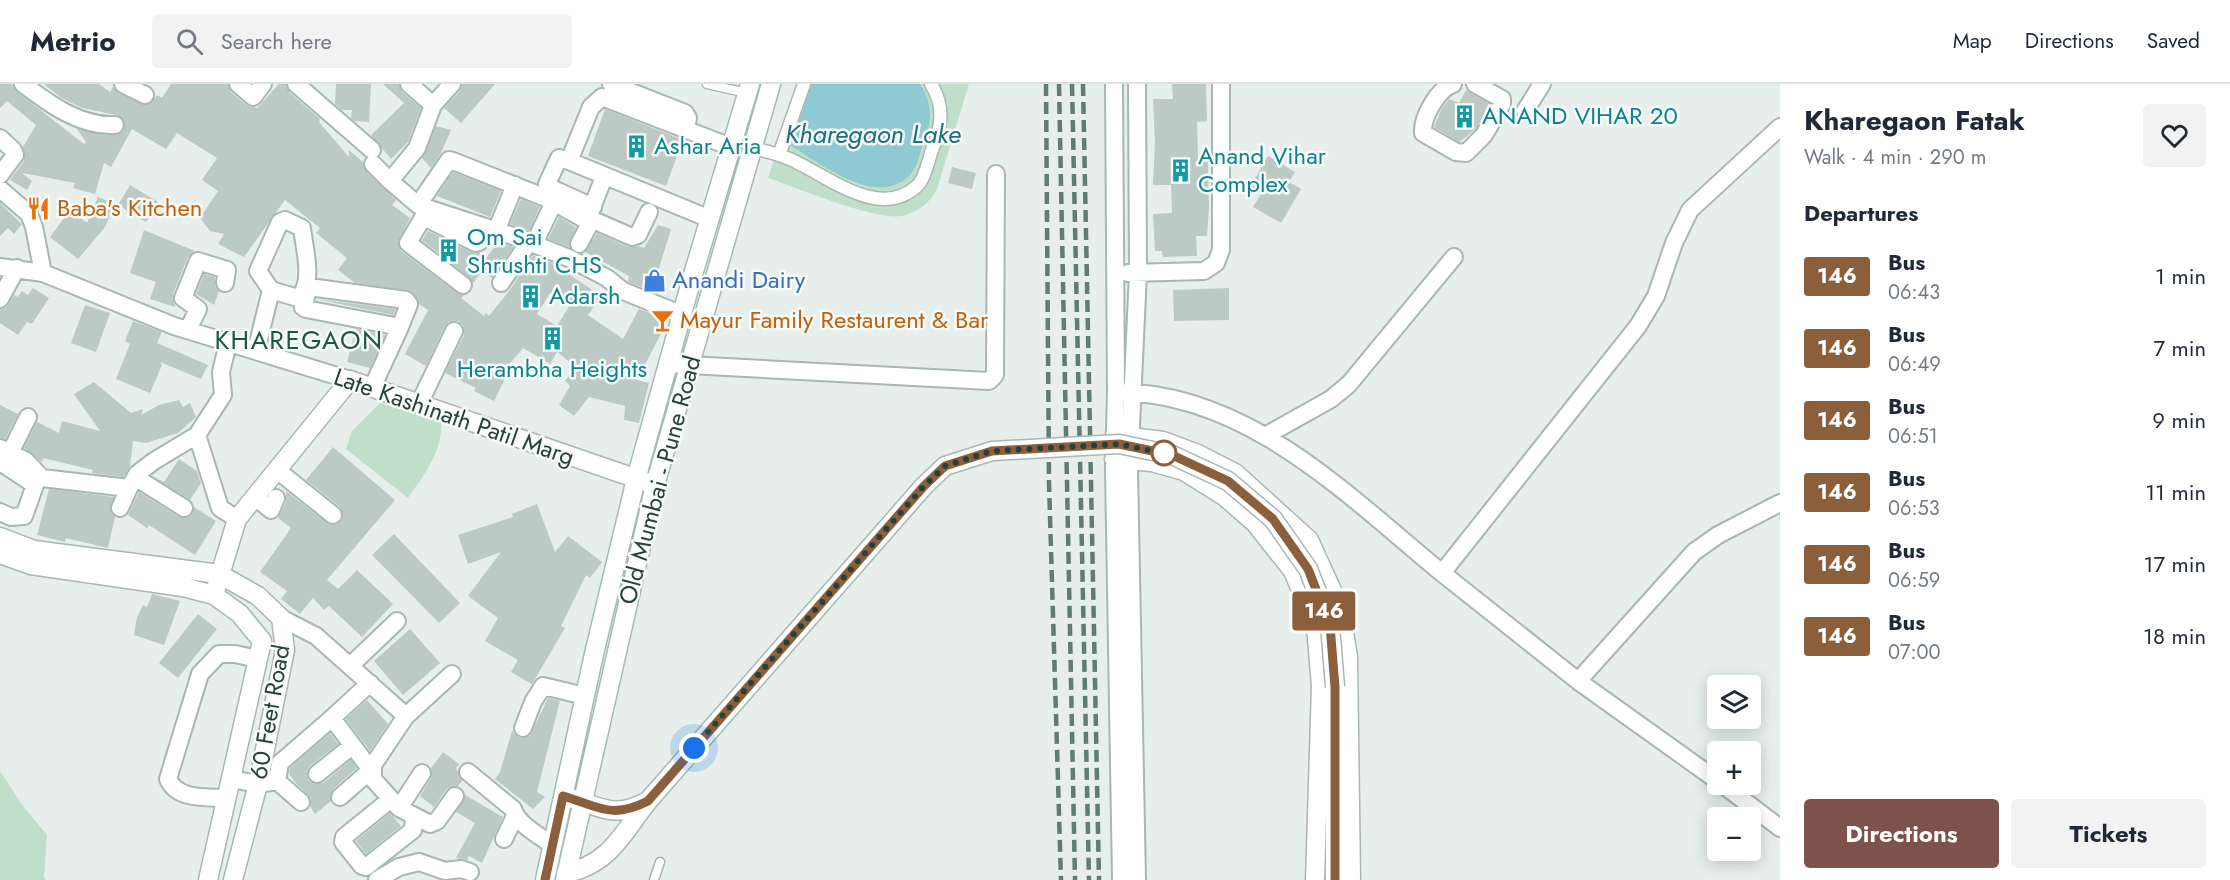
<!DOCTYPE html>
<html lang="en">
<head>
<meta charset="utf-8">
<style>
	body { margin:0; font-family:Jost,sans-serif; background:#f2f2f3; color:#1f2937; height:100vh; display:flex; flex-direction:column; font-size:22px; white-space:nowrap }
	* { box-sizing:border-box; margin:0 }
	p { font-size:20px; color:#747a83 }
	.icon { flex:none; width:33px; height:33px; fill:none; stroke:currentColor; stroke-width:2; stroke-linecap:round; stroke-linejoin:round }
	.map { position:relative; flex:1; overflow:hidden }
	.panel { display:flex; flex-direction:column; background:#fff; width:450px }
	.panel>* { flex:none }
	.badge { padding:0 12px; border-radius:4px; font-size:21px; line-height:39px }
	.buttons { position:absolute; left:1707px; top:591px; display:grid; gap:12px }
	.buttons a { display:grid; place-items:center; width:54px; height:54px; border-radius:6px; background:#fff; box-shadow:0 3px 15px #0003; font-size:30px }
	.you { position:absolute; width:30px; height:30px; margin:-15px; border:4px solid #fff; border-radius:50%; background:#1a73e8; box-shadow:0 0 0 9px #1a73e833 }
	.map>.badge { position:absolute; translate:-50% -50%; box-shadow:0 0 0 3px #fff }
	h2 { padding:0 24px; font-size:22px; line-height:54px }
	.round { display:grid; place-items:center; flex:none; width:63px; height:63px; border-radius:6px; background:#f2f2f3 }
	.head { display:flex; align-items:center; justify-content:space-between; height:102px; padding:0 24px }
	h1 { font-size:28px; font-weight:700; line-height:45px }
	.primary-button { display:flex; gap:12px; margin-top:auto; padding:12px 24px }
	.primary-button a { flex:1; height:69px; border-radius:6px; background:#7d524a; color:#fff; font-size:24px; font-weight:700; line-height:69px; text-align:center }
	.primary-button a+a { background:#f2f2f3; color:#1f2937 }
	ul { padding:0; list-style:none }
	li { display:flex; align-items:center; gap:18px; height:72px; padding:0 24px }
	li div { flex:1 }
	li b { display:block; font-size:22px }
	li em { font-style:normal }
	li .badge { min-width:66px; font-weight:700; text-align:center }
	header { display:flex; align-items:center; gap:36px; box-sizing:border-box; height:84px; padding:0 30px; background:#fff; border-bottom:2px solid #e0e1e3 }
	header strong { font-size:28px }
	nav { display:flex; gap:33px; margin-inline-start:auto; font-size:21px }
	.search { width:420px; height:54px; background:#f2f2f3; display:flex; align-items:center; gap:15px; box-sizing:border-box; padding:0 21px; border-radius:6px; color:#747a83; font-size:22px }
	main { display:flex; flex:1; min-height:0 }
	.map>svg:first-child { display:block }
	.green { fill:#c0dfc8 }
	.water { fill:#8fc9d3 }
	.building { fill:#bbcac4; fill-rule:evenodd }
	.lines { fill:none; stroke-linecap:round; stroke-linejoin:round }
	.service-casing { stroke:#a8b7b2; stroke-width:11 }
	.pedestrian-casing { stroke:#a8b7b2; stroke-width:15 }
	.minor-casing { stroke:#a8b7b2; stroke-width:20 }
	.tertiary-casing { stroke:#a8b7b2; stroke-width:21 }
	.secondary-casing { stroke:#a4bbb3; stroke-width:21 }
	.service { stroke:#fff; stroke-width:8 }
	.pedestrian { stroke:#fff; stroke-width:12 }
	.minor { stroke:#fff; stroke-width:16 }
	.tertiary { stroke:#fff; stroke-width:18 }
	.secondary { stroke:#fff; stroke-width:18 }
	.rail { stroke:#607c74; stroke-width:4.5; stroke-dasharray:12 6; stroke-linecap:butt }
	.tertiary-bridge-casing { stroke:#a8b7b2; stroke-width:21; stroke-linecap:butt }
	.tertiary-bridge { stroke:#fff; stroke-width:18 }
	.line-casing { stroke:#fff; stroke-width:14 }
	.line { stroke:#8b5e3c; stroke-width:9 }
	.walk { stroke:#254139; stroke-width:6; stroke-dasharray:0 10.8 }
	.stop-dot { fill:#fff; stroke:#8b5e3c; stroke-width:3 }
	.labels { text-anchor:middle; stroke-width:5; stroke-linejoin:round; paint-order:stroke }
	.culture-label { font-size:24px; fill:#0d838f; stroke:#f7fbf9; text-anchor:start }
	.food-label { font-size:24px; fill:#c56008; stroke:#f7fbf9; text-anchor:start }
	.shop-label { font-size:24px; fill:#366cbe; stroke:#f7fbf9; text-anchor:start }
	.street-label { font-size:24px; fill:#254139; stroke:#f7fbf9 }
	.water-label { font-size:26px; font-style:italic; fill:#1e6f7e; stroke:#f7fbf9 }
	.neighbourhood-label { font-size:26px; letter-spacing:1.5px; fill:#205447; stroke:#f7fbf9 }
</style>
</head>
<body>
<header>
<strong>Metrio</strong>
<div class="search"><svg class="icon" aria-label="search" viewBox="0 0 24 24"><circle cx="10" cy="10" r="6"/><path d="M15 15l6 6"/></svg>Search here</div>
<nav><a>Map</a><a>Directions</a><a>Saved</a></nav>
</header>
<main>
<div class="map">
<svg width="1780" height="796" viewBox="0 0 1780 796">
	<rect width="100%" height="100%" fill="#e6efeb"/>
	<path class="green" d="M798,0H969L937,105C930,118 921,126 906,131C881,140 796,103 768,94Z
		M380,319L441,338C443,367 424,391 408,414L346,365L352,347Z
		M0,687L23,722L47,751L44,793L46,796H0Z"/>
	<path class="water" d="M811,0H920C934,22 932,38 923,60C920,69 917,83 911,90C878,126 822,80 791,62Z"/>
	<path class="building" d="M0,0H12L17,8L84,60L86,58L77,45L115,51L124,46V36L116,31L82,24L60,13L44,0H99L110,8L113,3L118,9L145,21L151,19L157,11L162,14L171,0H228L231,8L246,21L257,24L279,0H286L289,8L320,35L319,38L349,73V66L363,78L366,87L396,116L392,121L410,134L398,158L401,167L457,209L464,211L461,214L484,232L486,229L489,232L509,207L533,171L555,180L552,179L601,212L588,231L623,255L639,225L668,236L637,296L649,299L639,339L624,336L625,322L589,313L574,332L559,321L570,302L565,297L576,283L557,268L550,280L523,264L507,283L510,285L494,317L474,307L476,304L445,289L464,251L463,242L458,237L449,238L445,242L426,282L405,270L428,226L419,220L411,207L355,199L338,186L347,174L316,149L320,144L285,116L244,173L218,160L224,150L210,147L200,134L218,107L202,96L217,74L177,49L166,65L132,45L111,83L104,79L95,110L73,104L75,99L22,89L32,97L27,106L10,96L24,77L23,63L36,41L7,17L0,24ZM550,209L570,221L557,242L537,230Z
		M336,0H371L369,38L354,37L351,34L352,26H342L335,20Z
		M383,0H399L402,8L421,24L408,58L391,75L371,51L404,19Z
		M462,0H495L461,39L444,24L460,7Z
		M1172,0H1206L1207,37L1197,38L1198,74L1208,75L1209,125L1207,152H1196L1197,172L1163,173L1162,167H1155L1153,130L1172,129L1171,101H1153L1155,58L1153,15H1173Z
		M1466,6L1490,20L1476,45L1459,58L1434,43L1441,26L1449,15L1459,19Z
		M605,25L683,56L666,102L588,72Z
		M436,42L451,46L441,69L431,84L422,74Z
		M1268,72L1295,88L1289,98L1301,105L1281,139L1253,123L1261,110L1250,103Z
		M952,83L976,89L972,105L948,99Z
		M453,88L501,107L490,133L437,112Z
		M130,101L158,118L146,138L118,121Z
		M98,113L115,120L105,143L78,175L50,153L70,126L87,139Z
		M521,115L540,123L529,147L510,140Z
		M0,119L22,140L14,150L8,144L0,152Z
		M559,133L576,143L570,156L569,163L548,155Z
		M658,141L671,145L652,207L628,198L629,192L585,168L597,149L628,163L639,162L644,164Z
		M144,146L195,167L188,173L173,210L175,223L150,215L156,198L130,189Z
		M428,147L471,168L480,169L487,173L498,158L513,163L492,194L482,187L473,199L469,193L422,156Z
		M204,190L215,193V202L219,207L214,221L196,210Z
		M33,204L49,214L32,240L27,238L18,251L0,239V225L6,224L14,211L18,213L22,207L28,211Z
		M1229,204V236L1174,237L1173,206Z
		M316,215L396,225L393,231Z
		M85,221L110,229L96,268L71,259Z
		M133,237L162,248L157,259L208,281L201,295L160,278L162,281L150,309L116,295L130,260L125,257Z
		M356,245L385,251L370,284L347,278Z
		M94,298L131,329L143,325L141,331L159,321L179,316L183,323L190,319L196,333L178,349L146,359L133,357L130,382L123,393L92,389L93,386L43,374L42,378L24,364L37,338L59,349L62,337L100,347L74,310Z
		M0,321L18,330L5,355L0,354Z
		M333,363L395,416L327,496L338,505L357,486L393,520L362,553L329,522L324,526L313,514L300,530L281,515L287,507L260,488L291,444L278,434L286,418V407L327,439L336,441L341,437L343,432L340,423L306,396Z
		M179,375L197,387L201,399L190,416L154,393L164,398Z
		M49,405L114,413L110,424L115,433L108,464L66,454L65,458L37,451Z
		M139,408L179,433H189L194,423L216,437L195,471L149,441L147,444L128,431Z
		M537,420L555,468L568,452L602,478L590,494L586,491L561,542L565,544L532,600L511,588L518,576L485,557L498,534L468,512L501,468L468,480L458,451L513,433L512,430Z
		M394,450L460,519L439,539L372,471Z
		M152,510L180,517L164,561L134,551L137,533L143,521L147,523Z
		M198,530L217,545L178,594L159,579Z
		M410,545L440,579L403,611L374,577Z
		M548,614L560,617L537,708L545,713L533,725L495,695L500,688L512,647L520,654L530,652Z
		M367,616L388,640L370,667L346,635Z
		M330,649L338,660L310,682L307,687L308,696L314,700L323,699L351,676L357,684L333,705L331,717L315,730L310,722L311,714L295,698L289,690L290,684Z
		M443,668L459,680L456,684L462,697L458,702L447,705L434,723L420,712L431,694V684Z
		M465,711L503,733L482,779L469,772L467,776L456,774L475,739L456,728Z
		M390,729L401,742L366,770L356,757Z"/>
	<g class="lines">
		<defs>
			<path id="service" d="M707,0L747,9
				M654,796L660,778"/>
			<path id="pedestrian" d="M752,64C764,67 776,69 787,74C825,89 878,138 917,102C924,96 928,79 931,69C941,44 946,24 931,0
				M779,71L804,0"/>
			<path id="minor" d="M23,0C49,20 81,43 115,41
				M123,0L145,11
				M238,0L253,13L263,0
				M296,0L372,66
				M409,0L433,21
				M452,0L433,21L417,64L390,97L418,121L516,153L571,175L607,194L623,207L683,231
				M611,0L685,29L688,34L685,46
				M1114,0L1116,308L1114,386L1121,796
				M1137,0L1138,188L1129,386L1137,796
				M1453,0C1438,5 1422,33 1423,49L1456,68L1466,69L1484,51L1502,20V15L1475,0
				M1525,27L1542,0
				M0,54L13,66L15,71L0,91
				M569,77L559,74L547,100L549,103L593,123
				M373,80L390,97
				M604,93L589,131L593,136L632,153L638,151L649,128
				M0,105L29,130L34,143L43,189
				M418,121L449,76L453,77L546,114L586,136L588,143L579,160
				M428,125L408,159L463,201
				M424,133L476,159L479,158L486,143
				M710,135L569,77L591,23L602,13L731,63
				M285,136L302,144C304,163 315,200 298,214L271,206L258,187L280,138Z
				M496,147L515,101
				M534,160L554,118
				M0,183L43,189L174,242L350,296
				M1128,189L1204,187L1216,179L1221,166V0
				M501,199L529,158
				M309,203L406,216L409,220L400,243L306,225L303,223Z
				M0,215L17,184
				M188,246L198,225L183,214L198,177L227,186L225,199
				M256,267L271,206
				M670,280L989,297L995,291L996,90
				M372,304L400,243
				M1116,308C1247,308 1347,411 1442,489C1487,525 1533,561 1578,597L1694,468L1718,451L1780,419
				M419,320L454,247
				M197,351L220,424L237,435
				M1265,352L1331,315L1349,300L1454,173
				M0,364L26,377L42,394L129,404L137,390L154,377L197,351L223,311L221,288L228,259
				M10,369L28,333
				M0,378L35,401L24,432L11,433L0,428
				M277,386L333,431
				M135,393L184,424
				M255,413L271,426L276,414
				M120,424L129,404
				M1442,489L1638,242L1656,212L1674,159L1690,126L1780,43
				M281,534L316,552L406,632L452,590
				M351,581L397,537
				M1578,597L1718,697
				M406,632L373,681V695L399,724L430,740L437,737L455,712
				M523,644L533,618L543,602L585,612
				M468,688L513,725C518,741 539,751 552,761
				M317,690L352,662
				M231,695L258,700L277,697L301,718
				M277,697L280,679L332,634
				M1722,700L1780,744
				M340,713L371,686L332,634L370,599
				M226,714C206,713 177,716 168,695L200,590L219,570H235L258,575
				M391,715L344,753L343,758L362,782L366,783L413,746L414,733
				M399,724L422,689
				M504,755L515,732
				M377,796L399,783L419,778L445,787L461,785L470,788"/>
			<path id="tertiary" d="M1115,351L1163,357L1198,370L1235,389L1309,456L1340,524L1348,573L1351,796
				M1114,375L1152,378L1184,387L1224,412L1255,439L1293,487L1316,542L1321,602L1315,796
				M0,453L34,466L219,490L258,512L281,534L285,566L258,700L233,796
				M0,470L31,481L183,503L214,511L240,530L262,557L208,796
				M214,511L237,435L350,296L655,401
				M1335,603V796
				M570,714C602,723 613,735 646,718
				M566,789C609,781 623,749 648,717L924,402"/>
			<path id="secondary" d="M545,796L594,570L636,395L692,194L750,0
				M565,796L655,401L771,0"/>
		</defs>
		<use href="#service" class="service-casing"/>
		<use href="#pedestrian" class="pedestrian-casing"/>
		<use href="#minor" class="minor-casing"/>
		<use href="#tertiary" class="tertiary-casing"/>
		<use href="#secondary" class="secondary-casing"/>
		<use href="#service" class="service"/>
		<use href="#pedestrian" class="pedestrian"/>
		<use href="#minor" class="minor"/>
		<use href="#tertiary" class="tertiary"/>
		<use href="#secondary" class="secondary"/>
		<path class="rail" d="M1046,0L1049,399L1061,796
			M1059,0L1075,796
			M1072,0L1089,796
			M1083,0L1099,796"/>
		<defs>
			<path id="tertiary-bridge" d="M924,402L945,382L992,367L1119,360L1172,371L1228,397L1273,435L1308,485L1330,541L1335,603"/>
		</defs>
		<use href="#tertiary-bridge" class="tertiary-bridge-casing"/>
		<use href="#tertiary-bridge" class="tertiary-bridge"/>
	</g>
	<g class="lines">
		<defs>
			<path id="line" d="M545,796L563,712C598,722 611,736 648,717L924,402L945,382L992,367L1119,360L1172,371L1228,397L1273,435L1308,485L1330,541L1335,603V796"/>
		</defs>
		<use href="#line" class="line-casing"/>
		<use href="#line" class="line"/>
		<path class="walk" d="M694,664L924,402L945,382L992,367L1119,360L1172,371L1164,369"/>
	</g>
	<defs>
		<symbol id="building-bare" viewBox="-9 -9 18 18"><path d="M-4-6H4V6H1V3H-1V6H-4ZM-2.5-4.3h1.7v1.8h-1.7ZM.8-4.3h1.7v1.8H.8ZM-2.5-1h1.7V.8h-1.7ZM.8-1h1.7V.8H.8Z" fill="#0f9aa8" stroke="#f7fbf9" stroke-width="2.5" paint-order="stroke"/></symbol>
		<symbol id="restaurant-bare" viewBox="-9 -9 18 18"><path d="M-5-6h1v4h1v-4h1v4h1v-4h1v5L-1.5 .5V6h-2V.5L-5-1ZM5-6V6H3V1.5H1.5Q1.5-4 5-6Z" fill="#e8710a" stroke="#f7fbf9" stroke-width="2.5" paint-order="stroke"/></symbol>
		<symbol id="shop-bare" viewBox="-9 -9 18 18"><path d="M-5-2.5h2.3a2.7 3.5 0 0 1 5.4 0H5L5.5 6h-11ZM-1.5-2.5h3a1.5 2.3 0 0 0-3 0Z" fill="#3f7fe0" stroke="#f7fbf9" stroke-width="2.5" paint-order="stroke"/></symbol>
		<symbol id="bar-bare" viewBox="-9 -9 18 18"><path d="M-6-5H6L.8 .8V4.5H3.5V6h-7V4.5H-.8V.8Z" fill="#e8710a" stroke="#f7fbf9" stroke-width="2.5" paint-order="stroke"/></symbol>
	</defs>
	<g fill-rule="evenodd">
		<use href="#building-bare" x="1448" y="16" width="33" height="33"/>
		<use href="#building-bare" x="620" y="46" width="33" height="33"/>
		<use href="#building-bare" x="1164" y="70" width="33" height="33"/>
		<use href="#restaurant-bare" x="22" y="108" width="33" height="33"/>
		<use href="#building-bare" x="432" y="150" width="33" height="33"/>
		<use href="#shop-bare" x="638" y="180" width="33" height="33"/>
		<use href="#building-bare" x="514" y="196" width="33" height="33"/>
		<use href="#bar-bare" x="646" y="220" width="33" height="33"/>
		<use href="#building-bare" x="536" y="238" width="33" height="33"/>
	</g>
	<circle class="stop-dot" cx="1164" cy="369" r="12"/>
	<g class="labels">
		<g class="culture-label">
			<text x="1482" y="40">ANAND VIHAR 20</text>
			<text x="654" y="70">Ashar Aria</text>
			<text x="1198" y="80">Anand Vihar<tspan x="1198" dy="28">Complex</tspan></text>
			<text x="467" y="161">Om Sai<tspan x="467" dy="28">Shrushti CHS</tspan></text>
			<text x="549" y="220">Adarsh</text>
			<text x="552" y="293" text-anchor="middle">Herambha Heights</text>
		</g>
		<g class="food-label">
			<text x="57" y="132">Baba's Kitchen</text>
			<text x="680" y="244">Mayur Family Restaurent &amp; Bar</text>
		</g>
		<g class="shop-label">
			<text x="672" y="204">Anandi Dairy</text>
		</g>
		<g class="street-label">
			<text transform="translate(454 333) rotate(19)" y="8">Late Kashinath Patil Marg</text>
			<text transform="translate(660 396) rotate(-75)" y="8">Old Mumbai - Pune Road</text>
			<text transform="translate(270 628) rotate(-80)" y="8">60 Feet Road</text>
		</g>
		<g class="water-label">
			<text x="873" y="59">Kharegaon Lake</text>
		</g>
		<g class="neighbourhood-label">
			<text x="299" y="265">KHAREGAON</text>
		</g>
	</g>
</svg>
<div class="buttons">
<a><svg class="icon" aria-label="layers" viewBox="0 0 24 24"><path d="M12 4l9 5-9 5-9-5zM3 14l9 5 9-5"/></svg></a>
<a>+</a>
<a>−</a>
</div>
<div class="you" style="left:694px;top:664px"></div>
<b class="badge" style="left:1324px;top:527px;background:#8b5e3c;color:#fff">146</b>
</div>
<section class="panel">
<div class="head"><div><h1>Kharegaon Fatak</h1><p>Walk · 4 min · 290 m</p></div><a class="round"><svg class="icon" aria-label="heart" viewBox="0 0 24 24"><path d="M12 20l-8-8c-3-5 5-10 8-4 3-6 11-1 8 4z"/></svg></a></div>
<h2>Departures</h2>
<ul>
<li><span class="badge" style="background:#8b5e3c;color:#fff">146</span><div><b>Bus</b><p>06:43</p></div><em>1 min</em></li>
<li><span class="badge" style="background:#8b5e3c;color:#fff">146</span><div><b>Bus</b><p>06:49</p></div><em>7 min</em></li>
<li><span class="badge" style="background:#8b5e3c;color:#fff">146</span><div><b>Bus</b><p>06:51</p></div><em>9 min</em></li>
<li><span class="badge" style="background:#8b5e3c;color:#fff">146</span><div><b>Bus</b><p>06:53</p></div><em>11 min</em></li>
<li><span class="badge" style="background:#8b5e3c;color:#fff">146</span><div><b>Bus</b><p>06:59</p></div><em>17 min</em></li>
<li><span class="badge" style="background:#8b5e3c;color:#fff">146</span><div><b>Bus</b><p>07:00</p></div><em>18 min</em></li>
</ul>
<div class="primary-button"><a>Directions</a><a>Tickets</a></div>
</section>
</main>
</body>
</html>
